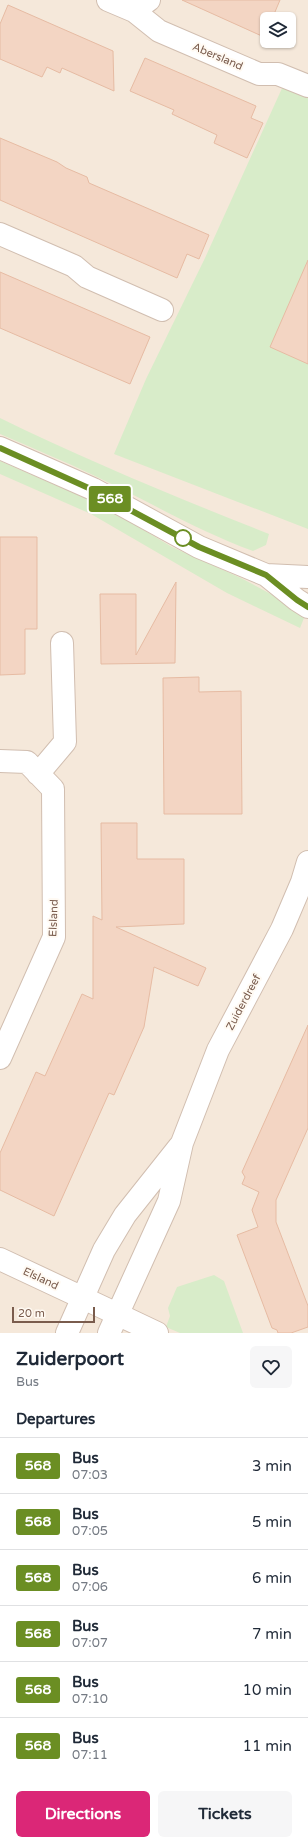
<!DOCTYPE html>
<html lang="en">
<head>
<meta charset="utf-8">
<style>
	body { margin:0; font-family:"Varela Round",sans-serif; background:#f6f6f7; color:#1f2937; height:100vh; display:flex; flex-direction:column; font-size:15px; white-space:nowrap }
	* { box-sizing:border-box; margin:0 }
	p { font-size:13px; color:#747a83 }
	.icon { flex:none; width:22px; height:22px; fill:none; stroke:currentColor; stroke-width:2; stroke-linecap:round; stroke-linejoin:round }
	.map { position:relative; height:1333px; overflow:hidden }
	.drawer { display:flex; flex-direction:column; background:#fff; flex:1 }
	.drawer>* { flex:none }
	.badge { padding:0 8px; border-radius:3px; font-size:14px; line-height:26px }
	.buttons { position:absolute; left:260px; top:12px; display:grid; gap:8px }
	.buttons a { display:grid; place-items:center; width:36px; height:36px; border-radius:6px; background:#fff; box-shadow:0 1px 3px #0004; font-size:20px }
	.scale { position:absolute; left:12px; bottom:10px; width:83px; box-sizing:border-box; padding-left:4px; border:2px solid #7a5c4d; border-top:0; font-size:11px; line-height:14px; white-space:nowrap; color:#7a5c4d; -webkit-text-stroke:3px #fffaf3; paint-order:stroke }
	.map>.badge { position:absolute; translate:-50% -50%; box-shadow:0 0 0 2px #fff }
	h2 { padding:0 16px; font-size:15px; line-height:36px }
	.round { display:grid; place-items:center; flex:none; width:42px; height:42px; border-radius:6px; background:#f6f6f7 }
	.head { display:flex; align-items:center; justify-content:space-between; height:68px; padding:0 16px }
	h1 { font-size:19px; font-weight:700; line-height:30px }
	.primary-button { display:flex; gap:8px; margin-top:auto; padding:8px 16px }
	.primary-button a { flex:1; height:46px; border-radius:6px; background:#db2777; color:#fff; font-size:16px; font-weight:700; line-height:46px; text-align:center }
	.primary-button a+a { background:#f6f6f7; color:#1f2937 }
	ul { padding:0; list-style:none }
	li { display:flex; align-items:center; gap:12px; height:56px; padding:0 16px; border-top:1px solid #e0e1e3 }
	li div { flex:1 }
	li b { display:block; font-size:15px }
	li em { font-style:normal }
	li .badge { min-width:44px; font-weight:700; text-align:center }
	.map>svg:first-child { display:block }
	.residential { fill:#f5e8da; fill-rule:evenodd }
	.green { fill:#d8ecc9 }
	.building { fill:#f3d5c3; stroke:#e6bba3 }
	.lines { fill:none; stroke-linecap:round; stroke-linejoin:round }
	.minor-casing { stroke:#d1beb0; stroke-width:24 }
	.tertiary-casing { stroke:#d1beb0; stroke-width:24 }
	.minor { stroke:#fff; stroke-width:22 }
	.tertiary { stroke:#fff; stroke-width:22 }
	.line-casing { stroke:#fff; stroke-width:9 }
	.line { stroke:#6b8e23; stroke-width:6 }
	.stop-dot { fill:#fff; stroke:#6b8e23; stroke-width:2 }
	.labels { text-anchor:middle; stroke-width:4; stroke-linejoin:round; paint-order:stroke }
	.street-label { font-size:11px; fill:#7a5c4d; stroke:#fffaf3 }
</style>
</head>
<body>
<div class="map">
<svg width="308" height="1333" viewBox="0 0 308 1333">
	<rect width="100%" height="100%" fill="#fdf6ec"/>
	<path class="residential" d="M0,0H308V1333H0ZM267,19H289V41H267Z"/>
	<path class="green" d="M283,86L308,97V529L114,454L146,379L205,258Z
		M0,418C88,461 178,498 269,534L266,545L253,551C198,531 148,501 95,476C64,461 32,448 0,434Z
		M0,461L92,501L127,520L172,547L241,578L306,613L300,628L227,593L91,514L0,474Z
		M214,1275L224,1281L243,1333H180L166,1327L170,1316L168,1308L177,1287Z"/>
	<path class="building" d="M182,0H280L272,19H267V30L264,37Z
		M8,5L113,51L114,91L62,68L60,73L47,67L42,77L0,59V24Z
		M145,58L256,106L251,118L263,123L247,158L214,143L217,135L172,114L174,110L130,91Z
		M0,138L57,162L66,168L87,177L89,183L209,235L199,259L187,254L177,278L0,200Z
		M308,260V364L270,347Z
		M0,272L150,337L130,384L0,328Z
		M0,537H37V629H25V674L0,675Z
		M176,582L175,663L101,664L100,594H136V655Z
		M199,677V692L241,691L242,814H164L163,678Z
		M101,823H137V859H184V924L116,927L206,968L198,986L154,967L144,1027L114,1095L109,1093L54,1216L0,1190V1153L36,1072L45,1076L82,994L93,999V916L102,920Z
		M308,1025V1128L276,1200V1222L308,1306V1327L291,1333H278L277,1330L272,1328L237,1235L258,1227L252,1210L259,1192L242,1184L245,1177L242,1172Z"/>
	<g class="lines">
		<defs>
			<path id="minor" d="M108,0L134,11L159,31L259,74H278L308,86
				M134,11L149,0
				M0,234L74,266L87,277L162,310
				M0,761L27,762L53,789L54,937L0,1058
				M38,774L65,742L62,643
				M0,1259L83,1298
				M117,1314L157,1333"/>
			<path id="tertiary" d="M0,448L93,489L199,547L266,575L297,600L308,607
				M266,575L308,577
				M83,1298L117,1314
				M67,1333L104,1250L125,1215L179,1147
				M109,1333L169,1201L182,1143L218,1050L282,929L302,882L308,862"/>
		</defs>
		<use href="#minor" class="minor-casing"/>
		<use href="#tertiary" class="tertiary-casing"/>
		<use href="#minor" class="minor"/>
		<use href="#tertiary" class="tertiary"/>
	</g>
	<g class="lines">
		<defs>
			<path id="line" d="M0,448L93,490L199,547L266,575L297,600L308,607"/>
		</defs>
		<use href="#line" class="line-casing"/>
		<use href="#line" class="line"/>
	</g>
	<circle class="stop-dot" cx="183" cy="538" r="8"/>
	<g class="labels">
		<g class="street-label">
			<text transform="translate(218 56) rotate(23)" y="4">Abersland</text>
			<text transform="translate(53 918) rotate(-88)" y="4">Elsland</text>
			<text transform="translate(243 1002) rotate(-62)" y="4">Zuiderdreef</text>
			<text transform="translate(41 1278) rotate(25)" y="4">Elsland</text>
		</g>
	</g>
</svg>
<div class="buttons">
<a><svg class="icon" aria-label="layers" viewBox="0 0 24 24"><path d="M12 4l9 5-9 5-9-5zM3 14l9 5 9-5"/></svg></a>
</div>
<div class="scale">20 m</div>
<b class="badge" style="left:110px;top:499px;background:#6b8e23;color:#fff">568</b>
</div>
<section class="drawer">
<div class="head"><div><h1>Zuiderpoort</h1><p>Bus</p></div><a class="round"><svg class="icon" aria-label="heart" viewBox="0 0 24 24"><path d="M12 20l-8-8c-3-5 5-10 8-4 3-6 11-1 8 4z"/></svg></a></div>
<h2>Departures</h2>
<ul>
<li><span class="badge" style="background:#6b8e23;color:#fff">568</span><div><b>Bus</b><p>07:03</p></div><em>3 min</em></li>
<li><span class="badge" style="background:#6b8e23;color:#fff">568</span><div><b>Bus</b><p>07:05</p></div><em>5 min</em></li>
<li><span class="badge" style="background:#6b8e23;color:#fff">568</span><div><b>Bus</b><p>07:06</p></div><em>6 min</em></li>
<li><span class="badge" style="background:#6b8e23;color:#fff">568</span><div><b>Bus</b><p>07:07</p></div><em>7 min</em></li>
<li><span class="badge" style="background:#6b8e23;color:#fff">568</span><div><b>Bus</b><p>07:10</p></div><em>10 min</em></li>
<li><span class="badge" style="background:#6b8e23;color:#fff">568</span><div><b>Bus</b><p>07:11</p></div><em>11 min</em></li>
</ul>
<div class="primary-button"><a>Directions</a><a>Tickets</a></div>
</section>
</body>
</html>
